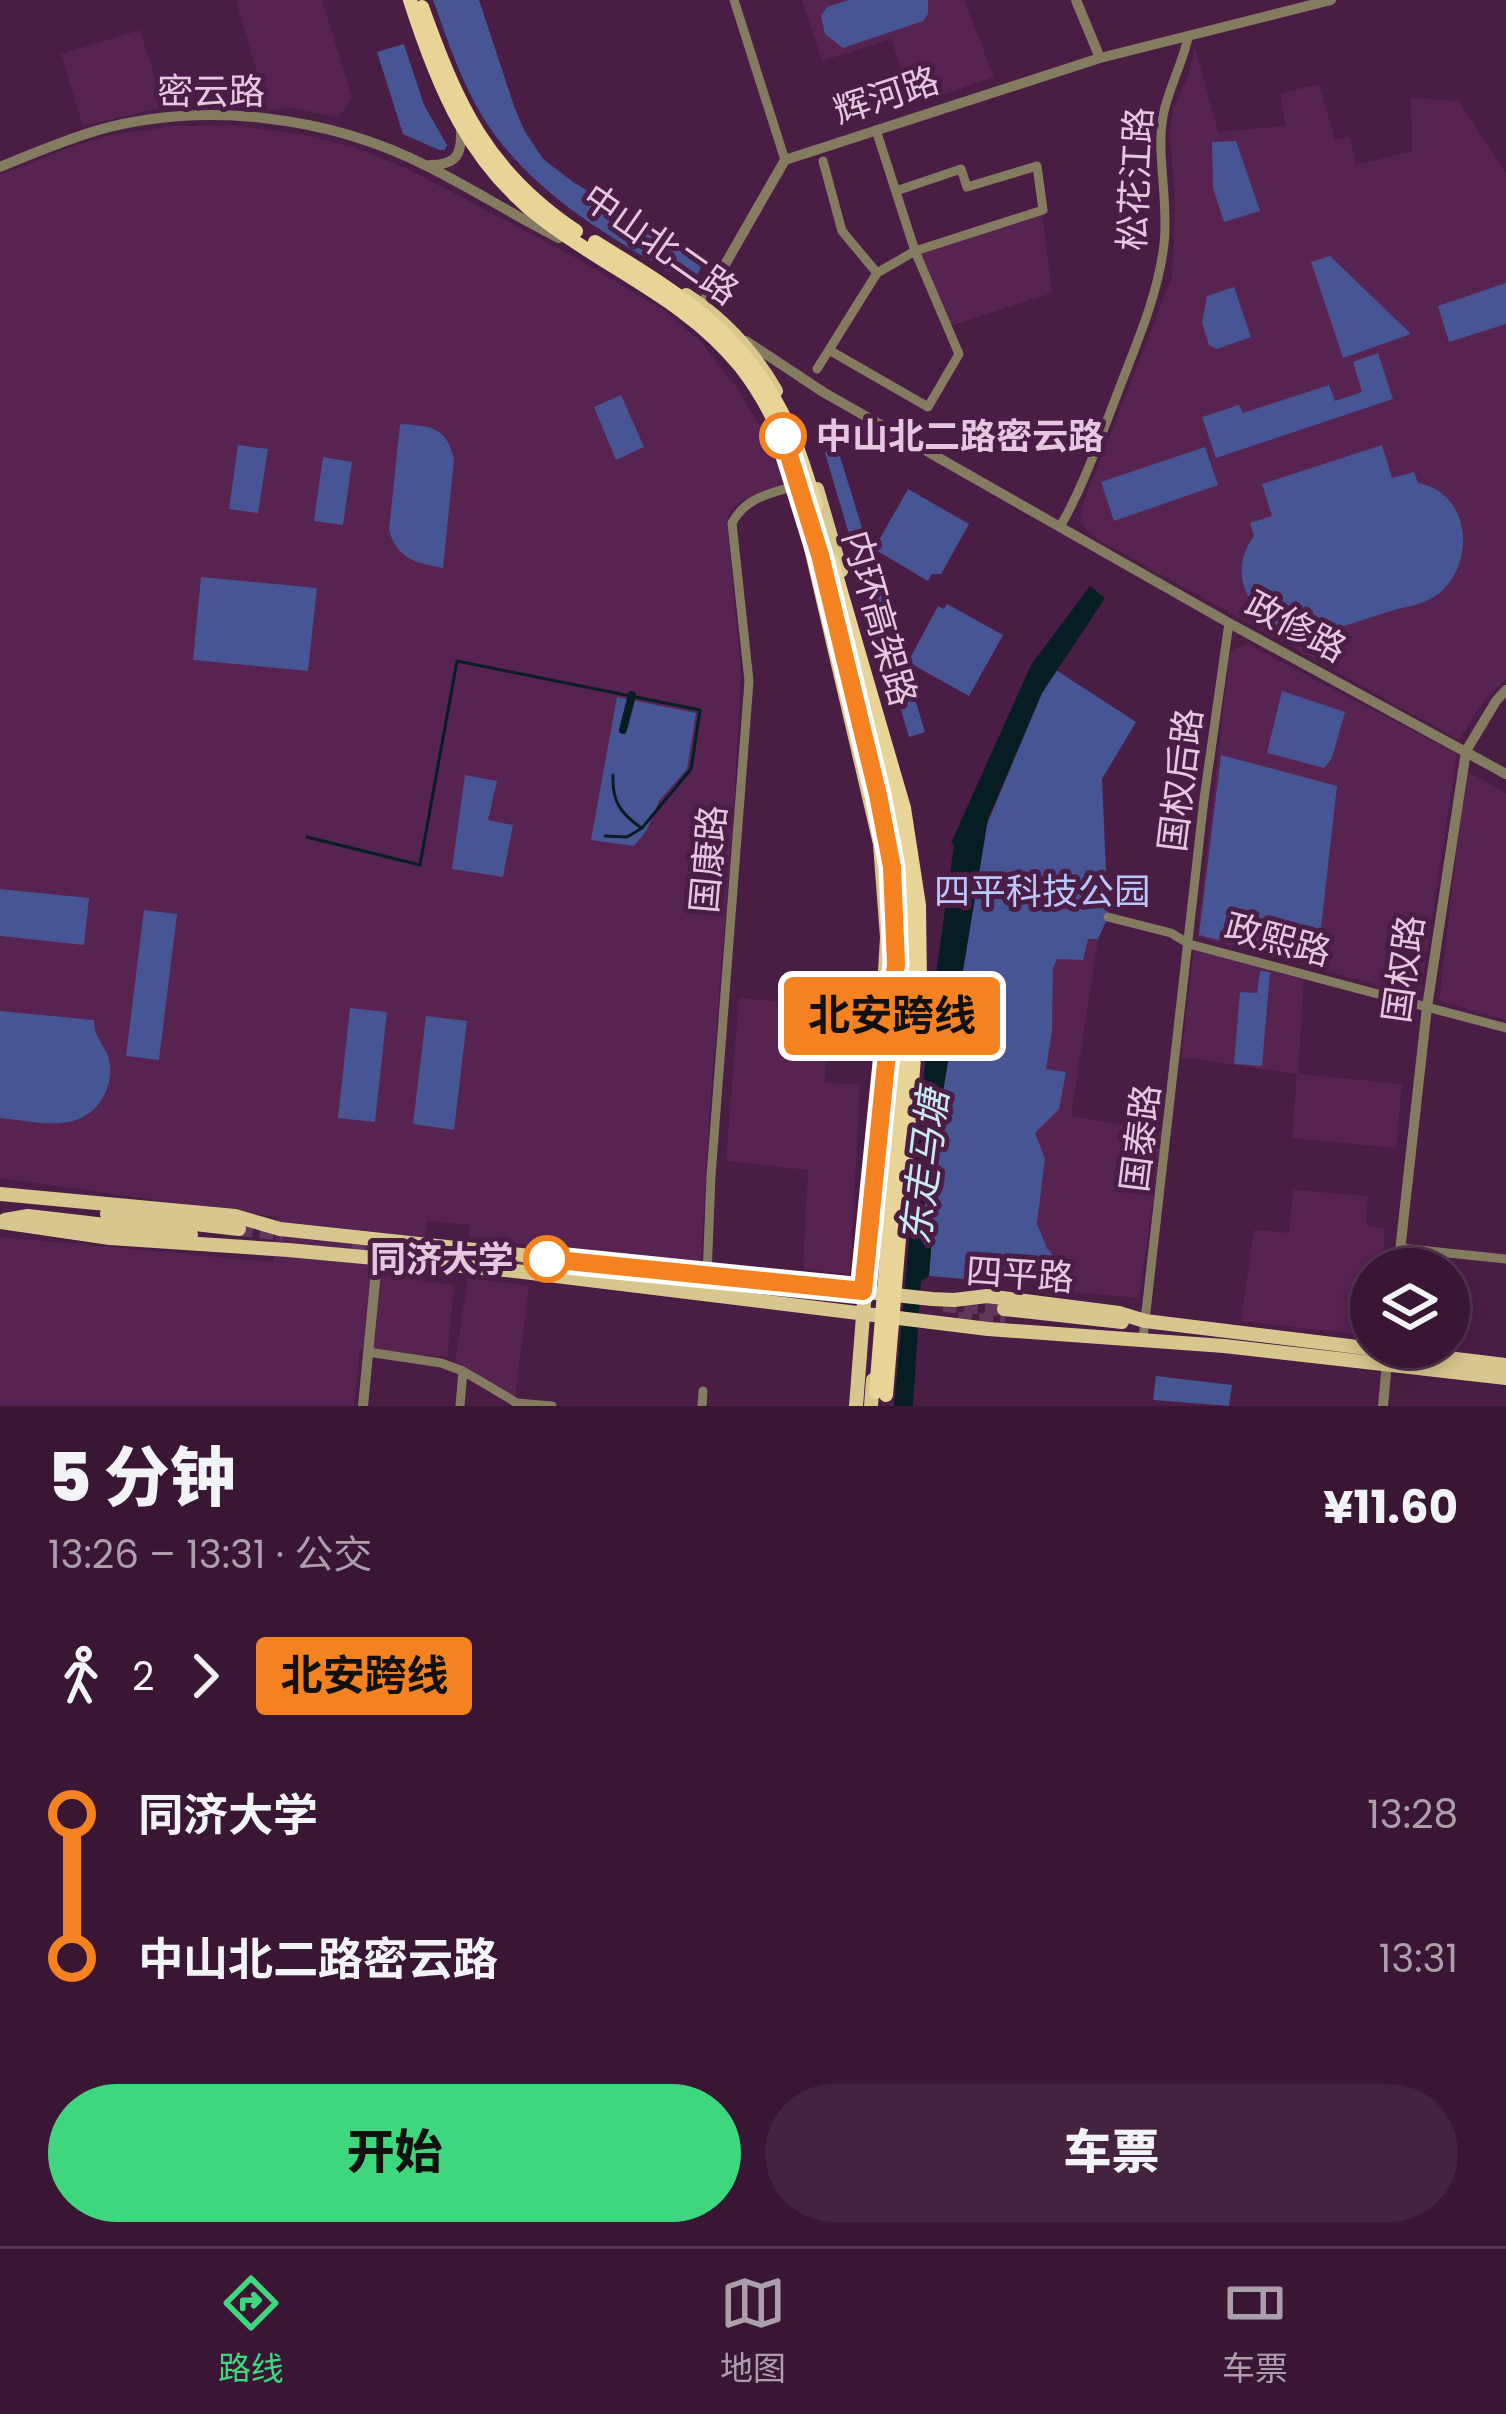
<!DOCTYPE html>
<html lang="zh">
<head>
<meta charset="utf-8">
<style>
	body { margin:0; font-family:Poppins,"Noto Sans SC",sans-serif; background:#432340; color:#f1f3f6; height:100vh; display:flex; flex-direction:column; font-size:45px; white-space:nowrap }
	* { box-sizing:border-box; margin:0 }
	p { font-size:39px; color:#ab9fac }
	.icon { flex:none; width:66px; height:66px; fill:none; stroke:currentColor; stroke-width:2; stroke-linecap:round; stroke-linejoin:round }
	.map { position:relative; height:1406px; overflow:hidden }
	.panel { display:flex; flex-direction:column; background:#381634; flex:1 }
	.panel>* { flex:none }
	.badge { padding:0 24px; border-radius:9px; font-size:42px; line-height:78px }
	.tools { position:absolute; left:1350px; top:1248px; display:grid; gap:24px }
	.tools a { display:grid; place-items:center; width:120px; height:120px; border-radius:50%; background:#381634; box-shadow:0 6px 18px #0003,0 0 0 3px #52354f; font-size:60px }
	.map>.badge { position:absolute; translate:-50% -50%; box-shadow:0 0 0 6px #fff }
	.legs { display:flex; align-items:center; gap:18px; height:132px; padding:0 48px; font-size:39px }
	.legs p { margin-inline-start:auto }
	.head { display:flex; align-items:center; justify-content:space-between; height:204px; padding:0 48px }
	h1 { font-size:66px; font-weight:800; line-height:90px }
	.action { display:flex; gap:24px; margin-top:auto; padding:24px 48px }
	.action a { flex:1; height:138px; border-radius:72px; background:#3fd77d; color:#111; font-size:48px; font-weight:800; line-height:138px; text-align:center }
	.action a+a { background:#432340; color:#f1f3f6 }
	ul { padding:0 48px; list-style:none }
	li { display:flex; align-items:center; gap:42px; height:144px; font-size:45px }
	li i { display:grid; place-items:center; width:18px; height:100%; margin:0 15px; background:currentColor }
	li i::after { content:''; width:30px; height:30px; margin:-15px; border:9px solid; border-radius:50%; background:#381634 }
	li p { margin-inline-start:auto }
	li:first-child i { background:linear-gradient(#0000 50%,currentColor 0) }
	li:last-child i { background:linear-gradient(currentColor 50%,#0000 0) }
	.dock { display:flex; justify-content:space-around; align-items:center; height:168px; border-top:3px solid #52354f; background:#381634; font-size:33px; color:#ab9fac }
	.dock a { display:grid; justify-items:center; gap:6px }
	.dock .active { color:#3fd77d }
	.map>svg:first-child { display:block }
	.built { fill:#572350 }
	.green { fill:#475594 }
	.water { fill:#061e23 }
	.lines { fill:none; stroke-linecap:round; stroke-linejoin:round }
	.stream { stroke:#061e23; stroke-width:3 }
	.canal { stroke:#061e23; stroke-width:8 }
	.primary-tunnel { stroke:#61375c; stroke-width:14; stroke-dasharray:14 7; stroke-linecap:butt }
	.minor { stroke:#847c61; stroke-width:9 }
	.tertiary { stroke:#847c61; stroke-width:10 }
	.primary { stroke:#d7c68e; stroke-width:14 }
	.trunk { stroke:#e8d497; stroke-width:14 }
	.trunk-bridge { stroke:#e8d497; stroke-width:14 }
	.line-1-casing { stroke:#fff; stroke-width:27 }
	.line-1 { stroke:#f58220; stroke-width:18 }
	.stop-1-dot { fill:#fff; stroke:#f58220; stroke-width:6 }
	.labels { text-anchor:middle; stroke-width:10; stroke-linejoin:round; paint-order:stroke }
	.street-label { font-size:36px; fill:#e5c8df; stroke:#4a1d45 }
	.stop-label { font-size:36px; font-weight:bold; fill:#e5c8df; stroke:#4a1d45; text-anchor:start }
	.park-label { font-size:36px; fill:#bac8fd; stroke:#4a1d45 }
	.water-label { font-size:39px; font-style:italic; fill:#c8ebf2; stroke:#4a1d45 }
</style>
</head>
<body>
<div class="map">
<svg width="1506" height="1406" viewBox="0 0 1506 1406">
	<rect width="100%" height="100%" fill="#4a1d45"/>
	<path class="built" d="M236,0H322L352,97L338,118L293,108L268,110Z
		M802,0H964L994,77L913,105L891,39L822,61Z
		M140,30L164,107L83,126L61,54Z
		M1195,48L1218,132L1286,126L1280,94L1319,84L1335,140L1350,137L1356,165L1412,151L1411,98L1459,101L1506,173V679L1484,701L1459,740L1097,539L1080,522L1081,509L1172,277L1175,200L1170,134L1173,109L1188,76Z
		M235,125L310,136L356,148L408,169L571,255L665,311L700,341L735,385L772,446L784,475L787,487L742,501L732,509L727,521L741,674L734,809L709,1120L701,1268L469,1237L470,1225L427,1221L421,1281L454,1285L447,1357L360,1349L354,1406H0V1237L273,1262L277,1217L0,1178V175L74,146L108,136L173,126Z
		M1042,214L1052,293L950,326L920,253Z
		M1247,644L1457,754L1420,996L1197,937L1230,651Z
		M1466,771L1506,793V1020L1439,1001Z
		M1088,938L1098,939L1071,1116L1163,1131L1139,1298L1059,1291L1062,1267L1047,1248L1037,1224L1045,1159L1034,1133L1058,1109L1066,1072L1046,1070L1053,1008V968L1056,959Z
		M1194,949L1304,980L1298,1074L1402,1084L1396,1148L1292,1138L1297,1074L1181,1057Z
		M739,998L827,1006L825,1083L860,1084L850,1274L803,1269L808,1170L726,1161Z
		M1293,1190L1368,1196L1366,1225L1385,1229L1382,1269H1371V1336L1241,1321L1254,1230L1289,1233Z
		M468,1278L529,1286L515,1397L455,1362Z"/>
	<path class="green" d="M433,0H479L514,106L524,130L543,159L573,182L704,260L693,285C616,241 533,196 484,119C461,82 448,41 433,0Z
		M849,0H928V14L923,21L843,48L825,34L821,16L827,7Z
		M404,44L424,105L447,145L445,150H439L403,134L377,52Z
		M1236,141L1260,211L1224,222L1213,188L1212,142Z
		M1330,256L1411,334L1343,358L1311,262Z
		M1506,283V324L1449,342L1438,306Z
		M1234,287L1251,337L1217,349L1209,345L1202,323L1207,296Z
		M1378,353L1393,399L1216,458L1202,417L1239,405L1243,413L1329,385L1335,401L1362,392L1353,362Z
		M621,395L644,447L616,460L594,407Z
		M400,424C430,426 447,426 454,460L443,568C416,563 397,559 389,530Z
		M834,437L925,732L909,737L825,453Z
		M238,445L268,449L258,513L229,509Z
		M1382,445L1392,478L1414,472L1418,483C1437,486 1452,499 1459,517C1470,546 1458,585 1430,599C1420,605 1405,607 1394,610C1364,620 1334,629 1303,638C1259,624 1221,581 1254,536L1250,523L1272,516L1262,484Z
		M1205,447L1218,485L1114,521L1101,482Z
		M323,457L352,462L343,525L314,521Z
		M908,489L969,524L941,574H932L928,581L874,549Z
		M201,577L317,588L308,671L193,660Z
		M947,604L1003,635L969,696L908,662L938,606L944,609Z
		M1056,670L1136,722L1102,779L1108,917L1098,939H1088L1083,960L1057,959L1053,968L1052,1031L1046,1069L1066,1072L1059,1109L1035,1133L1045,1159L1037,1224L1047,1248L1062,1267L1059,1291H1053L1048,1277L1044,1278L1042,1274L1029,1278L1027,1275L1010,1280L1008,1275L990,1272L988,1281L929,1276L933,1224L925,1221L923,1214L985,829L1042,693Z
		M1282,691L1345,712L1332,758L1324,768L1267,753Z
		M617,697L696,713L687,769L659,801L647,830L634,846L591,840Z
		M1221,755L1337,786L1317,964L1199,935Z
		M465,775L497,781L488,820L513,825L503,877L452,869Z
		M0,889L89,898L84,945L0,936Z
		M144,910L177,914L159,1060L126,1056Z
		M1260,971L1270,972L1262,1066L1234,1064L1240,992L1257,993Z
		M350,1008L387,1012L375,1122L338,1118Z
		M0,1011L94,1020C93,1038 108,1047 110,1064C113,1091 96,1117 68,1122C48,1126 21,1120 0,1118Z
		M426,1016L467,1021L454,1130L413,1124Z
		M1156,1376L1232,1385L1229,1406L1153,1400Z"/>
	<path class="water" d="M1090,586L1105,598L1042,693L988,819L923,1214L925,1221L933,1223L929,1276L921,1281L913,1406H894L928,1031L954,845L951,843L1031,665Z"/>
	<g class="lines">
		<path class="stream" d="M613,775C612,800 619,812 640,827
			M307,837L420,865L457,661L700,710L691,769L642,828L627,837L605,836"/>
		<path class="canal" d="M623,730L632,695"/>
		<path class="primary-tunnel" d="M239,1229L283,1234
			M352,1243L742,1285
			M943,1305L1004,1309
			M958,1319L1005,1322"/>
		<path class="minor" d="M734,0L785,160
			M823,161L842,231L877,273
			M829,350L928,407L959,354L915,251L1043,210L1037,166L967,187L961,169L896,191
			M817,369L877,273L915,251L876,130
			M1060,527C1084,485 1100,438 1118,392C1136,344 1158,296 1164,244C1169,201 1156,156 1163,116C1168,89 1182,65 1188,38
			M1108,917L1171,933L1189,944L1506,1028
			M1400,1248L1506,1259
			M707,1276L711,1176L749,681L732,523C746,497 769,494 795,486
			M1143,1338L1204,799L1229,623
			M368,1352L441,1363L463,1371L517,1403L552,1406
			M460,1406L463,1371
			M702,1406L703,1391"/>
		<path class="tertiary" d="M1076,0L1100,58
			M430,165C457,165 462,154 461,130
			M0,167C31,154 63,141 95,131C203,100 330,116 429,167C473,189 515,216 559,238
			M700,308L785,160L1100,58L1331,0
			M746,341L823,392L1060,527L1229,623L1506,774
			M1398,1269L1427,1007L1466,751L1496,701L1506,690
			M363,1406L379,1240
			M1383,1406L1387,1362"/>
		<path class="primary" d="M686,295C725,320 753,351 776,391
			M817,489L841,571
			M806,527L880,844L887,937L877,1113
			M0,1194L235,1216L280,1229L932,1299L954,1300L987,1296L1119,1313L1145,1321L1506,1365
			M107,1214L239,1229
			M5,1220L28,1216L191,1235
			M0,1222L110,1238L288,1250L515,1271L988,1329L1224,1346L1506,1378
			M1004,1309L1122,1322
			M856,1406L877,1135
			M871,1406L873,1380"/>
		<path class="trunk" d="M847,670C863,736 884,801 892,869C902,960 893,1054 877,1145"/>
		<path class="trunk-bridge" d="M410,0C438,87 469,164 545,221C610,270 688,301 740,366C790,429 807,509 828,584C853,668 877,752 899,837C917,926 906,1016 899,1105C891,1201 884,1297 876,1392
			M422,7C457,104 486,171 576,231
			M595,242C679,294 744,331 788,425C800,451 807,478 816,505
			M832,561L904,808L919,905L920,986L886,1395"/>
	</g>
	<g class="lines">
		<defs>
			<path id="line-1" d="M547,1259L863,1291L896,964L892,867L878,795L820,555L783,436"/>
		</defs>
		<use href="#line-1" class="line-1-casing"/>
		<use href="#line-1" class="line-1"/>
	</g>
	<g class="stop-1-dot">
		<circle cx="783" cy="436" r="21"/>
		<circle cx="547" cy="1259" r="21"/>
	</g>
	<g class="labels">
		<g class="street-label">
			<text x="211" y="104">密云路</text>
			<text transform="translate(886 95) rotate(-18)" y="13">辉河路</text>
			<text transform="translate(1135 179) rotate(-87)" y="13">松花江路</text>
			<text transform="translate(661 244) rotate(35)" y="13">中山北二路</text>
			<text transform="translate(880 618) rotate(74)" y="13">内环高架路</text>
			<text transform="translate(1296 626) rotate(28)" y="13">政修路</text>
			<text transform="translate(1180 780) rotate(-83)" y="13">国权后路</text>
			<text transform="translate(708 859) rotate(-85)" y="13">国康路</text>
			<text transform="translate(1278 939) rotate(15)" y="13">政熙路</text>
			<text transform="translate(1403 969) rotate(-82)" y="13">国权路</text>
			<text transform="translate(1140 1138) rotate(-83)" y="13">国泰路</text>
			<text transform="translate(1020 1274) rotate(4)" y="13">四平路</text>
		</g>
		<g class="stop-label">
			<text x="816" y="449">中山北二路密云路</text>
			<text x="514" y="1272" text-anchor="end">同济大学</text>
		</g>
		<g class="park-label">
			<text x="1042" y="904">四平科技公园</text>
		</g>
		<g class="water-label">
			<text transform="translate(924 1167) rotate(-83)" y="14">东走马塘</text>
		</g>
	</g>
</svg>
<div class="tools">
<a><svg class="icon" aria-label="layers" viewBox="0 0 24 24"><path d="M12 4l9 5-9 5-9-5zM3 14l9 5 9-5"/></svg></a>
</div>
<b class="badge" style="left:892px;top:1016px;background:#f58220;color:#111">北安跨线</b>
</div>
<section class="panel">
<div class="head"><div><h1>5 分钟</h1><p>13:26 – 13:31 · 公交</p></div><b>¥11.60</b></div>
<div class="legs"><svg class="icon" aria-label="walk" viewBox="0 0 24 24"><circle cx="13" cy="4" r="2"/><path d="M13 8l-2 6 4 7M11 14l-3 7M7 12l3-4h3l4 4"/></svg>2<svg class="icon" aria-label="forward" viewBox="0 0 24 24"><path d="M9 5l7 7-7 7"/></svg><b class="badge" style="background:#f58220;color:#111">北安跨线</b></div>
<ul>
<li><i style="color:#f58220"></i><b>同济大学</b><p>13:28</p></li>
<li><i style="color:#f58220"></i><b>中山北二路密云路</b><p>13:31</p></li>
</ul>
<div class="action"><a>开始</a><a>车票</a></div>
</section>
<nav class="dock">
<a class="active"><svg class="icon" aria-label="directions" viewBox="0 0 24 24"><path d="M12 3l9 9-9 9-9-9zM9 14v-3h6M13 9l2 2-2 2"/></svg>路线</a>
<a><svg class="icon" aria-label="map" viewBox="0 0 24 24"><path d="M3 6l6-2 6 2 6-2v14l-6 2-6-2-6 2zM9 4v14M15 6v14"/></svg>地图</a>
<a><svg class="icon" aria-label="tickets" viewBox="0 0 24 24"><path d="M3 7h18v10H3zM15 7v10"/></svg>车票</a>
</nav>
</body>
</html>
